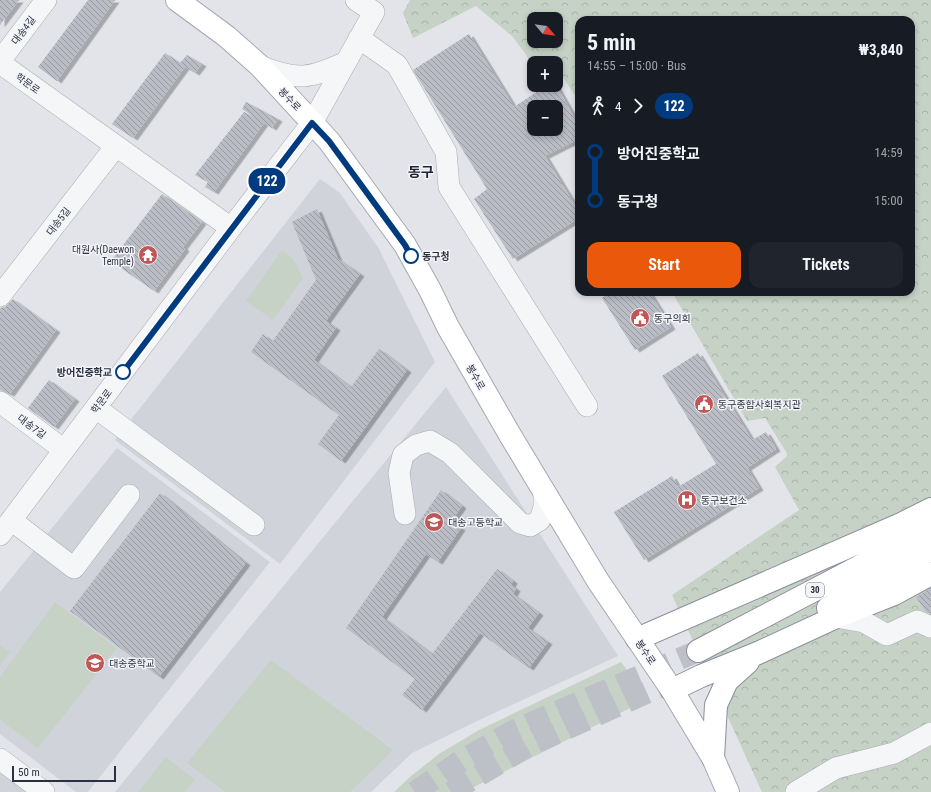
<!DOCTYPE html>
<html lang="en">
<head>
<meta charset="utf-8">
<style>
	body { margin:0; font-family:"Roboto Condensed","Noto Sans KR",sans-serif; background:#20242c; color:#f1f3f6; height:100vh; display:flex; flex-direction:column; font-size:15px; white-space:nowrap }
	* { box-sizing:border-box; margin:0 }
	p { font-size:13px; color:#9ea1a6 }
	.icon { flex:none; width:22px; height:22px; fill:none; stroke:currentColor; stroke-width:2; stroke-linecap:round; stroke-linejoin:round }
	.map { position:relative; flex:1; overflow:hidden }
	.details { position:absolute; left:575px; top:16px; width:340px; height:280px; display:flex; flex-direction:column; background:#171b24; border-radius:12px; box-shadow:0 2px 6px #0003 }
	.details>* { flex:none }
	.badge { padding:0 8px; border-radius:13px; font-size:14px; line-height:26px }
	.needle { width:26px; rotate:119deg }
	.buttons { position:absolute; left:527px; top:12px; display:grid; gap:8px }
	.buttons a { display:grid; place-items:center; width:36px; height:36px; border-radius:8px; background:#171b24; box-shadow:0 2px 6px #0003; font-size:20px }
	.scale { position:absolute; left:12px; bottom:10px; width:104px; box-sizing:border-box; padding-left:4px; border:2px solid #2c3140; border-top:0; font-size:11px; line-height:14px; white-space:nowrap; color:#2c3140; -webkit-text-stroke:3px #f2f4f7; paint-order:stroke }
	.map>.badge { position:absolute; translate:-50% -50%; box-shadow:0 0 0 2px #fff }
	.legs { display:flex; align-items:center; gap:6px; height:44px; padding:0 12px; font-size:13px }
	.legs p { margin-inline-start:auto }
	.overview { display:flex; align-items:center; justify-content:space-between; height:68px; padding:0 12px }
	h1 { font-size:22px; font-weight:700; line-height:30px }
	.primary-button { display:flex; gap:8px; margin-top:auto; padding:8px 12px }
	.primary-button a { flex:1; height:46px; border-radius:12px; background:#ea580c; color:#fff; font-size:16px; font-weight:700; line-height:46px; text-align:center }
	.primary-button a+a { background:#20242c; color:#f1f3f6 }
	ul { padding:0 12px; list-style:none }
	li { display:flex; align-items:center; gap:14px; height:48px; font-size:15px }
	li i { display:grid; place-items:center; width:6px; height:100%; margin:0 5px; background:currentColor }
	li i::after { content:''; width:10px; height:10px; margin:-5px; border:3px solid; border-radius:50%; background:#171b24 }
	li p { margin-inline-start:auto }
	li:first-child i { background:linear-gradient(#0000 50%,currentColor 0) }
	li:last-child i { background:linear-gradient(currentColor 50%,#0000 0) }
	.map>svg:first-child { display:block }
	.built { fill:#d1d3db }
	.green { fill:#c6d2c5 }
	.forest { fill:url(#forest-crowns); fill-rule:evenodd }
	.building { fill:url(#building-back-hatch); fill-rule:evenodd; filter:url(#shadow) }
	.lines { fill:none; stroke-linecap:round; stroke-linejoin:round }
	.highway-tunnel { stroke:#bec0c7; stroke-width:22; stroke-dasharray:22 11; stroke-linecap:butt }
	.minor-casing { stroke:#a8abb3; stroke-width:22 }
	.major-casing { stroke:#a3a8b4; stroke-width:24 }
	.highway-casing { stroke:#8c909e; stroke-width:24 }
	.minor { stroke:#f5f6f8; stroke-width:21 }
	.major { stroke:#fff; stroke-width:22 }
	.highway { stroke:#fff; stroke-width:22 }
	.line-1-casing { stroke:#fff; stroke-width:9 }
	.line-1 { stroke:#003b80; stroke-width:6 }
	.stop-1-dot { fill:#fff; stroke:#003b80; stroke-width:2 }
	.labels { text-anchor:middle; stroke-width:3; stroke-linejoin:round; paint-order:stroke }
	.shield { fill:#f2f4f7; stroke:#676c77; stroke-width:1 }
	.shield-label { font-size:9px; font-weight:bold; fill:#2c3140 }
	.street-label { font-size:10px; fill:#2c3140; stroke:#f2f4f7 }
	.poi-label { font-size:10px; fill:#2c3140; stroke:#f2f4f7; text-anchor:start }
	.stop-label { font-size:10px; font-weight:bold; fill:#2c3140; stroke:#f2f4f7; text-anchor:start }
	.district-label { font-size:14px; font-weight:bold; fill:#1e2231; stroke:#f2f4f7 }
</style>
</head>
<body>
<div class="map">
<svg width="931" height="792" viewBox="0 0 931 792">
	<defs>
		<pattern id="forest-crowns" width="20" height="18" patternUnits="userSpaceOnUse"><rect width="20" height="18" fill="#c6d2c5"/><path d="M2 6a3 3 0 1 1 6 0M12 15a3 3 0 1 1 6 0" fill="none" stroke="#aab5aa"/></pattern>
		<pattern id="building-back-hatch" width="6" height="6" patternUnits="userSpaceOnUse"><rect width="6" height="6" fill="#bbbdc6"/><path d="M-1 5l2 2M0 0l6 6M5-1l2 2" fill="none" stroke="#989aa2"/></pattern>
		<filter id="shadow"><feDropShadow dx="4.5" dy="2.5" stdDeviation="0" flood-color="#0004"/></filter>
	</defs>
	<rect width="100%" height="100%" fill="#e3e4e9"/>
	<path class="built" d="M320,179L340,193L379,249L435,362L280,564L115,440Z
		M446,387L618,656L475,722L412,753L371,792H115Z
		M117,448L270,562L88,792H76L0,734V592Z
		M0,770L28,792H0Z"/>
	<path class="green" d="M282,250L294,260L303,278L273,320L246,301Z
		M55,602L117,648L38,748L0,720V677Z
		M0,645L10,652L0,666Z
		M271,660L393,750L350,792H225L187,763Z
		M621,662L648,699L464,792H394L411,776L439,754L479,730Z
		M166,757L195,780L185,792H138Z"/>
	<path class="forest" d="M410,0H931V792H762L672,595L799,510L775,467L788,455L765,418L747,421L672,292H911V20H579V102L559,71L556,73V63H534V66L513,37L476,6L413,38L403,13ZM534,19H556V41H534Z"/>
	<path class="building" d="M0,0H19L0,25Z
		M88,0H115L57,81L38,67Z
		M469,34L514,107L547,85H556L579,126V139L545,156L579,212V218L513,259L474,199L487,189L413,70ZM534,107H556V129H534Z
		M165,53L180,63L187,55L202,64L195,73L185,67L133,138L112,124Z
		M246,102L278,119L272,128L264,123L214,192L205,187L208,182L195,175L244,112L253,116L242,109Z
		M162,194L202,222L183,247L185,249L154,291L111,261Z
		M317,209L338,259L360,274L326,321L336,328L314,360L351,387L379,349L407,370L341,461L318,444L339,415L251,352L263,334L272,342L316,280L292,222Z
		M611,292H649L671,327L635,350L602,298Z
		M13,299L56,330L10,394L0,390V308L5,307Z
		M698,353L752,440L766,432L776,449L747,468L759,488L644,560L614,512L672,476L678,487L716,464L662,376Z
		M49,380L75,399L54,427L28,408Z
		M441,490L462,506L455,516L459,519L456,525L461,528L438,562L426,554L382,617L432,654L497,569L513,581L511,585L516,589L513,594L539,613L528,628L548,642L529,668L480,633L422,710L402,695L415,679L346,628Z
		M160,493L246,563L159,677L70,611Z
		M931,588V614L926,612L916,597Z"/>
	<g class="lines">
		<path class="highway-tunnel" d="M415,792L462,760L517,729L698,651
			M451,792L528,746L684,676"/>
		<defs>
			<path id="minor" d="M359,38L397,65L446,152L449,187L587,406
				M0,61L46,0
				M0,63L231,228
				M260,66C297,81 310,79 346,62
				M0,296L116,146
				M0,402L64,450
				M96,408L254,525
				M405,514L399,473L403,455L416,445L430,441L450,453L520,523L530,526L540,520L544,507V491
				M11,520L74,568L129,495
				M0,535L231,228L312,123L374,12L356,0
				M836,617L864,622L887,635L917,621L931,627
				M0,759L44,792
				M796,792L836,768L894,753L931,733"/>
			<path id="major" d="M177,0L226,36L260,66L329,141L405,245L430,290L448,327L510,435L598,581L672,690L713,758L728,792"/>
			<path id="highway" d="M828,608L931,550
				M637,639L901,524L931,509
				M698,651L931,529
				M672,690L701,676L758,653L836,617L894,594L931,574
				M713,758L716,705L727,681L748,662"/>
		</defs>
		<use href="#minor" class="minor-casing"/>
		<use href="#major" class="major-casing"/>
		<use href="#highway" class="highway-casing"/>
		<use href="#minor" class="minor"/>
		<use href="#major" class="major"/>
		<use href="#highway" class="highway"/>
	</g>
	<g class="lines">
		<defs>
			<path id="line-1" d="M123,372L312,123L329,141L405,245L411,256"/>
		</defs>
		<use href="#line-1" class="line-1-casing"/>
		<use href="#line-1" class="line-1"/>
	</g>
	<defs>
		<symbol id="temple-disc" viewBox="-11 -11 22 22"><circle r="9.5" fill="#c05656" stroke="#f2f4f7"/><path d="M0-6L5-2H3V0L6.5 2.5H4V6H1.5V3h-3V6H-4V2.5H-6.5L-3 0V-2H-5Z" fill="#fff"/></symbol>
		<symbol id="civic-disc" viewBox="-11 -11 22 22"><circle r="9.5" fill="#c05656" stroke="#f2f4f7"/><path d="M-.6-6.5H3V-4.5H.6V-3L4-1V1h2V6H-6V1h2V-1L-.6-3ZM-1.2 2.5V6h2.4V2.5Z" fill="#fff"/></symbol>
		<symbol id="hospital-disc" viewBox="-11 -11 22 22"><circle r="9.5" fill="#c05656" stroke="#f2f4f7"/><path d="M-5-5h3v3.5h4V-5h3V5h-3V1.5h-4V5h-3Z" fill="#fff"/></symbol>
		<symbol id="school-disc" viewBox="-11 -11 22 22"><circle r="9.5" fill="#c05656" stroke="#f2f4f7"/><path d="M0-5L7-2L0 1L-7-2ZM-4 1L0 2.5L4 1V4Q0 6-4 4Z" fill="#fff"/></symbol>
	</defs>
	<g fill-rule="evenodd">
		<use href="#temple-disc" x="137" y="244" width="22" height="22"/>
		<use href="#civic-disc" x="629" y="307" width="22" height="22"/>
		<use href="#civic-disc" x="693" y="393" width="22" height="22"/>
		<use href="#hospital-disc" x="676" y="489" width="22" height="22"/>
		<use href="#school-disc" x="423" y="511" width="22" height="22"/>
		<use href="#school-disc" x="84" y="652" width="22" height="22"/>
	</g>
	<g class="stop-1-dot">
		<circle cx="411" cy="256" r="7"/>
		<circle cx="123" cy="372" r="7"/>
	</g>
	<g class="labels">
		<rect class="shield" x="806" y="583" width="18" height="14" rx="3"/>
		<g class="shield-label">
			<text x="815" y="593">30</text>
		</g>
		<g class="street-label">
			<text transform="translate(23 30) rotate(-53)" y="4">대송4길</text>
			<text transform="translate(28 83) rotate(36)" y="4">학문로</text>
			<text transform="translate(290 99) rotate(47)" y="4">봉수로</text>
			<text transform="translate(58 221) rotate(-52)" y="4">대송5길</text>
			<text transform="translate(476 377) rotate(60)" y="4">봉수로</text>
			<text transform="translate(101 401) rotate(-53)" y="4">학문로</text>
			<text transform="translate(32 426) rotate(37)" y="4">대송7길</text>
			<text transform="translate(646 652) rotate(56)" y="4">봉수로</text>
		</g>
		<g class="poi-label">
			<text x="134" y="253" text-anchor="end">대원사(Daewon<tspan x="134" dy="12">Temple)</tspan></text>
			<text x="654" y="322">동구의회</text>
			<text x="718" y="408">동구종합사회복지관</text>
			<text x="701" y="504">동구보건소</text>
			<text x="448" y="526">대송고등학교</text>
			<text x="109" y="667">대송중학교</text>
		</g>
		<g class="stop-label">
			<text x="422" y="260">동구청</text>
			<text x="112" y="376" text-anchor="end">방어진중학교</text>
		</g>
		<g class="district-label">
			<text x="421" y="177">동구</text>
		</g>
	</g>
</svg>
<div class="buttons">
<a><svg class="needle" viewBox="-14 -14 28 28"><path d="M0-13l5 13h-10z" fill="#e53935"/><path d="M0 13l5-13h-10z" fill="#9ea1a6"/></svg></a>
<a>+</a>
<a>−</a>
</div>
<div class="scale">50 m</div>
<b class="badge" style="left:267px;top:181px;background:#003b80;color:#fff">122</b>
<section class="details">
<div class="overview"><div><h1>5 min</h1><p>14:55 – 15:00 · Bus</p></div><b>₩3,840</b></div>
<div class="legs"><svg class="icon" aria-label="walk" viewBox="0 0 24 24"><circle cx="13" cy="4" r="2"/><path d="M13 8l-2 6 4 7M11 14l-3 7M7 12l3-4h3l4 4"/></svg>4<svg class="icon" aria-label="forward" viewBox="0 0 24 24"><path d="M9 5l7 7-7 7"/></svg><b class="badge" style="background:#003b80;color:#fff">122</b></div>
<ul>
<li><i style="color:#003b80"></i><b>방어진중학교</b><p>14:59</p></li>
<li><i style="color:#003b80"></i><b>동구청</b><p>15:00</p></li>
</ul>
<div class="primary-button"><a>Start</a><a>Tickets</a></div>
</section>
</div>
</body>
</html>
